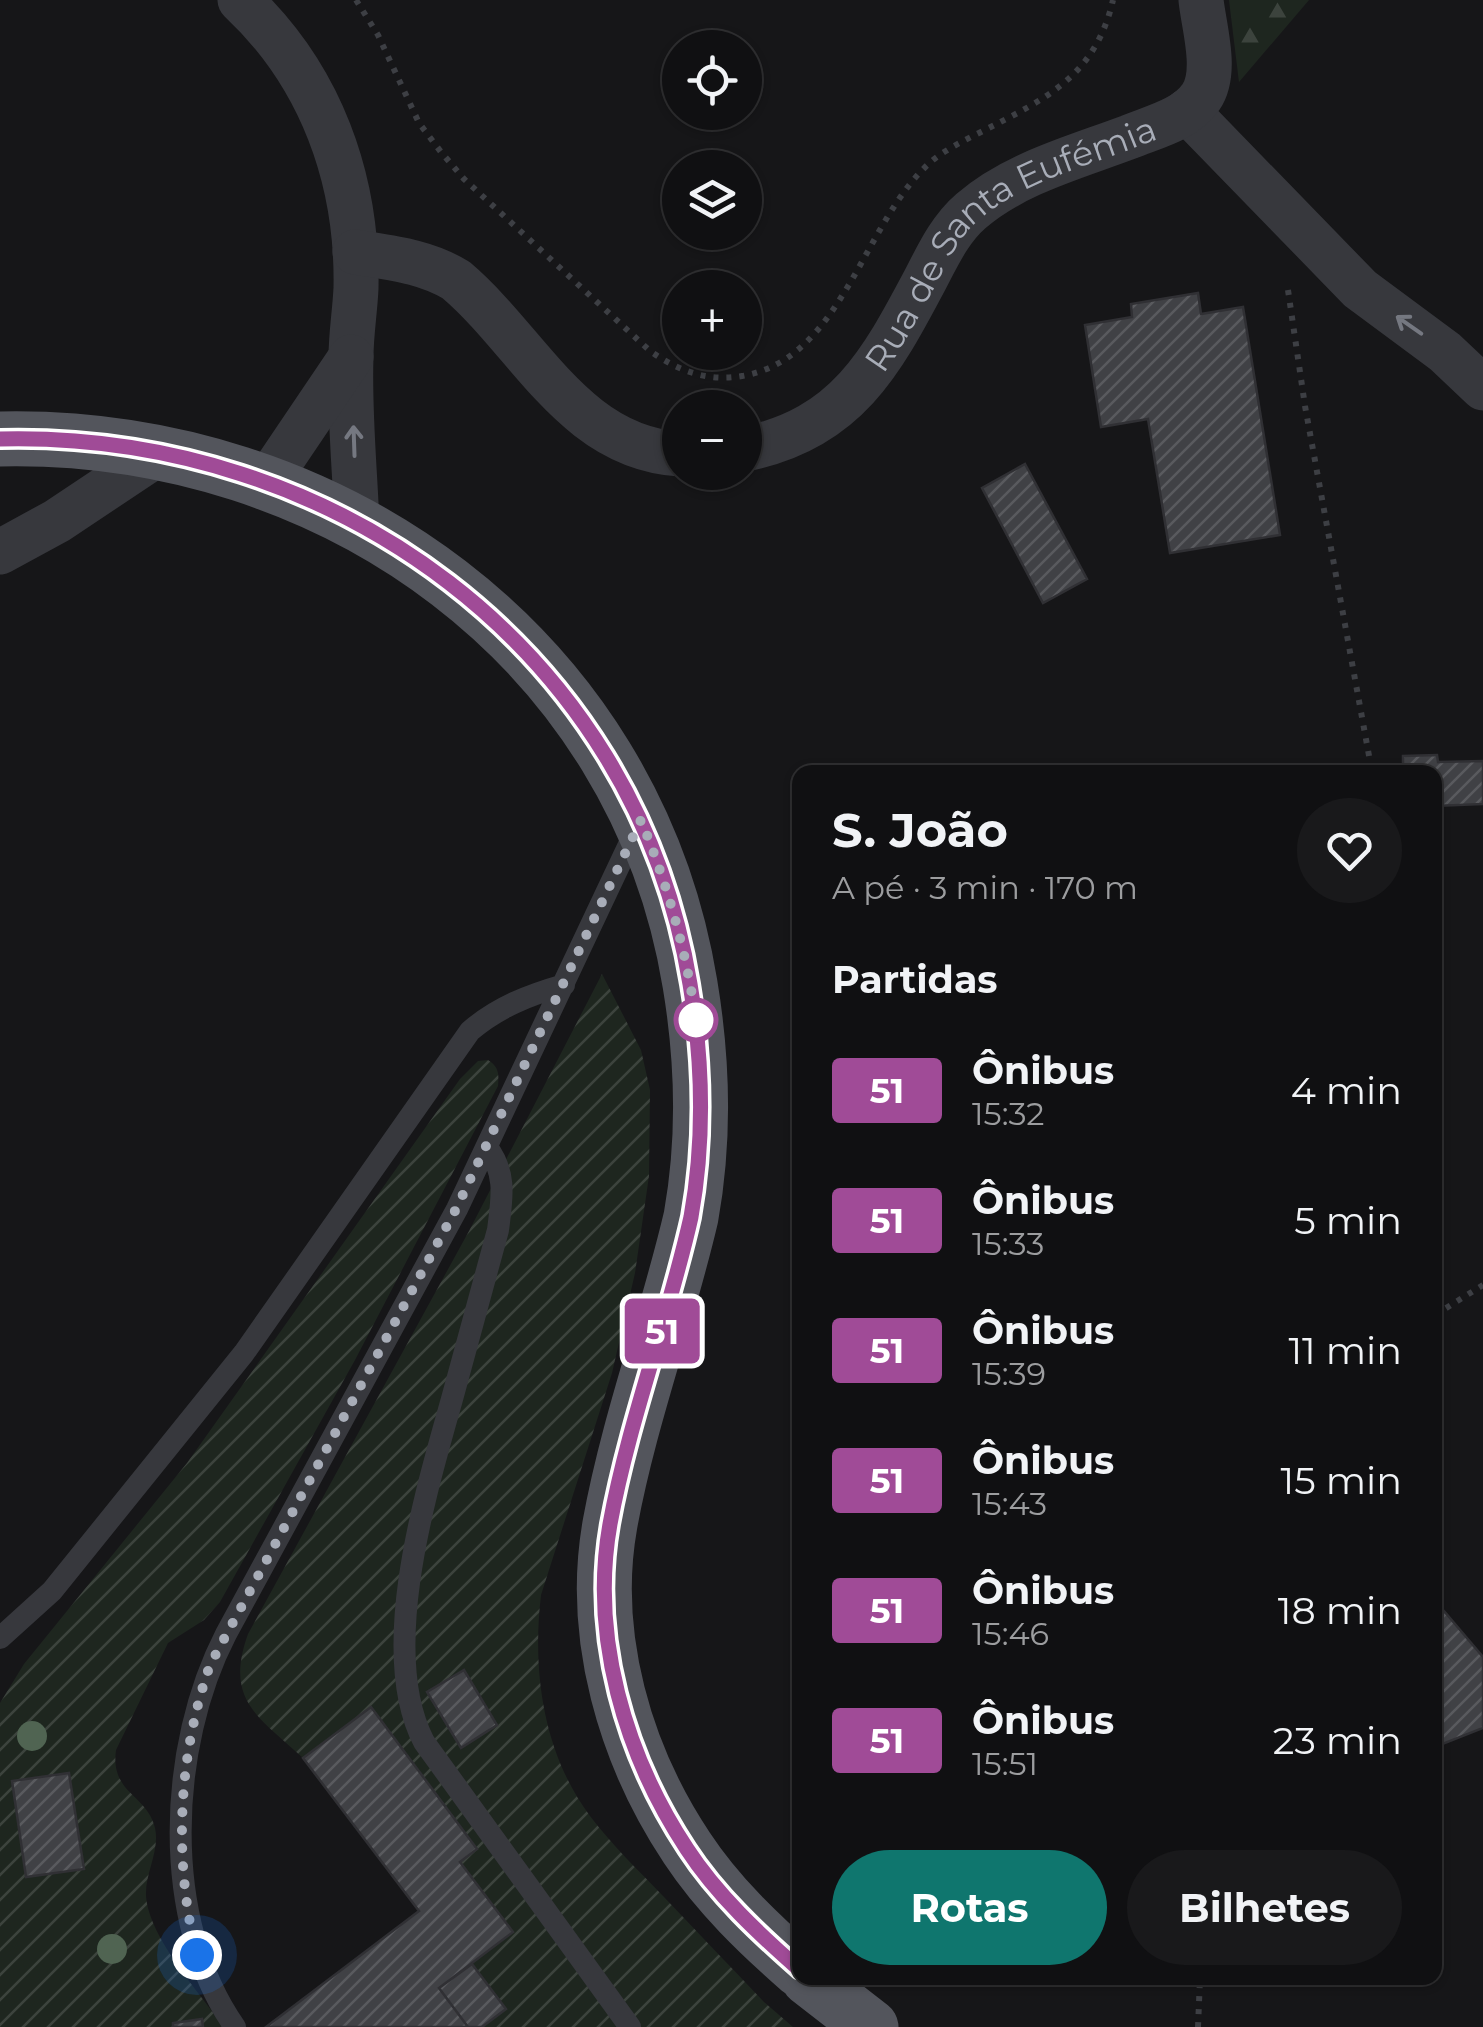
<!DOCTYPE html>
<html lang="pt">
<head>
<meta charset="utf-8">
<style>
	body { margin:0; font-family:Montserrat,sans-serif; background:#19191b; color:#f1f3f6; height:100vh; display:flex; flex-direction:column; font-size:38px; white-space:nowrap }
	* { box-sizing:border-box; margin:0 }
	p { font-size:32px; color:#9c9d9f }
	.icon { flex:none; width:55px; height:55px; fill:none; stroke:currentColor; stroke-width:2; stroke-linecap:round; stroke-linejoin:round }
	.map { position:relative; flex:1; overflow:hidden }
	.sheet { position:absolute; left:792px; top:765px; width:650px; height:1220px; display:flex; flex-direction:column; background:#101012; border-radius:20px; box-shadow:0 2px 8px #0004,0 0 0 2px #303032 }
	.sheet>* { flex:none }
	.badge { padding:0 20px; border-radius:8px; font-size:35px; line-height:65px }
	.controls { position:absolute; left:662px; top:30px; display:grid; gap:20px }
	.controls a { display:grid; place-items:center; width:100px; height:100px; border-radius:50%; background:#101012; box-shadow:0 2px 8px #0004,0 0 0 2px #303032; font-size:50px }
	.you { position:absolute; width:50px; height:50px; margin:-25px; border:8px solid #fff; border-radius:50%; background:#1a73e8; box-shadow:0 0 0 15px #1a73e833 }
	.map>.badge { position:absolute; translate:-50% -50%; box-shadow:0 0 0 5px #fff }
	h2 { padding:0 40px; font-size:38px; line-height:90px }
	.round { display:grid; place-items:center; flex:none; width:105px; height:105px; border-radius:52px; background:#19191b }
	.overview { display:flex; align-items:center; justify-content:space-between; height:170px; padding:0 40px }
	h1 { font-size:48px; font-weight:700; line-height:75px }
	.button { display:flex; gap:20px; margin-top:auto; padding:20px 40px }
	.button a { flex:1; height:115px; border-radius:60px; background:#0f766e; color:#fff; font-size:40px; font-weight:700; line-height:115px; text-align:center }
	.button a+a { background:#19191b; color:#f1f3f6 }
	ul { padding:0; list-style:none }
	li { display:flex; align-items:center; gap:30px; height:130px; padding:0 40px }
	li div { flex:1 }
	li b { display:block; font-size:38px }
	li em { font-style:normal }
	li .badge { min-width:110px; font-weight:700; text-align:center }
	.map>svg:first-child { display:block }
	.forest { fill:url(#forest-firs) }
	.garden { fill:url(#garden-furrows) }
	.building { fill:url(#building-hatch); stroke:#303034; stroke-width:2.5 }
	.lines { fill:none; stroke-linecap:round; stroke-linejoin:round }
	.path { stroke:#3d3f44; stroke-width:6; stroke-dasharray:5 8; stroke-linecap:butt }
	.lane { stroke:#37383d; stroke-width:22 }
	.street { stroke:#37383d; stroke-width:45 }
	.primary { stroke:#53555c; stroke-width:55 }
	.tree { fill:#506452 }
	.oneway { stroke:#757881 }
	.line-casing { stroke:#fff; stroke-width:22 }
	.line { stroke:#a04b97; stroke-width:15 }
	.walk { stroke:#a8adb8; stroke-width:10; stroke-dasharray:0 18 }
	.stop-dot { fill:#fff; stroke:#a04b97; stroke-width:5 }
	.labels { text-anchor:middle; stroke-width:8; stroke-linejoin:round; paint-order:stroke }
	.street-label { font-size:35px; fill:#a8adb8; stroke:#111113 }
</style>
</head>
<body>
<div class="map">
<svg width="1483" height="2027" viewBox="0 0 1483 2027">
	<defs>
		<pattern id="forest-firs" width="22" height="20" patternUnits="userSpaceOnUse" patternTransform="scale(2.5)"><rect width="22" height="20" fill="#1e261f"/><path d="M5 1l3.5 6h-7zM16 11l3.5 6h-7z" fill="#3c433d"/></pattern>
		<pattern id="garden-furrows" width="10" height="10" patternUnits="userSpaceOnUse" patternTransform="scale(2.5)"><rect width="10" height="10" fill="#1e261f"/><path d="M-1 1l2-2M0 10L10 0M9 11l2-2" fill="none" stroke="#3c433d"/></pattern>
		<pattern id="building-hatch" width="6" height="6" patternUnits="userSpaceOnUse" patternTransform="scale(2.5)"><rect width="6" height="6" fill="#404145"/><path d="M-1 1l2-2M0 6l6-6M5 7l2-2" fill="none" stroke="#595a5e"/></pattern>
	</defs>
	<rect width="100%" height="100%" fill="#161618"/>
	<path class="forest" d="M1229,0H1309L1239,82Z"/>
	<path class="garden" d="M602,974L641,1050L650,1090L649,1176L635,1273L612,1373L541,1595C532,1671 543,1753 590,1816C612,1845 638,1870 663,1896C697,1932 731,1967 764,2002L793,2027H482L506,2009L472,1964L513,1932L460,1862L477,1848L372,1708L303,1758C259,1717 224,1701 248,1634L469,1231Z
		M488,1060C499,1067 499,1074 498,1086L355,1360L220,1602L204,1620L168,1643L116,1750C110,1794 147,1794 155,1828C160,1851 145,1873 146,1896C149,1938 200,1993 224,2027H0V1703L24,1664L187,1463L460,1079L478,1061Z"/>
	<path class="building" d="M1198,293L1201,314L1243,307L1280,535L1170,553L1148,419L1101,427L1085,325L1132,317L1131,304Z
		M1025,464L1087,579L1043,603L982,488Z
		M1437,755L1438,762L1483,761V804L1435,806V772H1403V756Z
		M1444,1611L1483,1657V1728L1435,1747V1616Z
		M464,1670L497,1725L461,1748L427,1692Z
		M371,1707L477,1849L460,1862L513,1932L439,1988L468,2027H266L419,1911L303,1758Z
		M69,1773L84,1869L26,1877L12,1781Z
		M472,1964L506,2009L482,2027H468L439,1988Z
		M202,2019L203,2027H173V2023Z"/>
	<g class="lines">
		<path class="path" d="M356,0L378,35L419,123L441,152L464,179L650,351C679,371 707,382 742,376C844,359 863,219 933,160C947,149 963,141 979,133C1043,100 1095,78 1113,0
			M1288,290L1305,406L1372,772
			M1435,1315L1483,1285
			M1198,2027L1200,1978"/>
		<path class="lane" d="M487,1147C507,1174 502,1198 498,1230C483,1287 467,1343 452,1399C426,1492 377,1652 424,1742L630,2027
			M0,1638L52,1591L244,1353L470,1031C498,1007 529,995 564,985
			M235,2027C160,1921 168,1746 226,1634L457,1209L635,832"/>
		<g class="street">
			<path d="M240,0C321,76 358,179 356,288C355,311 351,334 351,357C349,413 355,470 357,525"/>
			<path d="M1187,111L1360,289L1445,352L1483,388"/>
			<path d="M355,252C391,258 424,261 456,280C529,342 574,448 680,454"/>
			<path id="s1" d="M745,449C846,429 881,363 925,280C938,255 950,229 971,211C1015,173 1076,157 1129,137C1153,127 1185,120 1201,97C1218,72 1204,28 1201,0"/>
			<path d="M266,483L351,357"/>
			<path d="M0,552L57,521L162,451"/>
		</g>
		<path class="primary" d="M0,439C332,432 635,648 690,984C703,1062 705,1139 691,1217C667,1320 629,1420 610,1524C590,1636 625,1755 687,1848C718,1895 759,1934 800,1970
			M808,1978L871,2027"/>
	</g>
	<g class="tree">
		<circle cx="32" cy="1736" r="15"/>
		<circle cx="112" cy="1949" r="15"/>
	</g>
	<defs><path id="oneway-shaft" d="M-6 0H5M1.5-3L5.5 0L1.5 3" fill="none" stroke-width="1.6" stroke-linecap="round" stroke-linejoin="round" transform="scale(2.5)"/></defs>
	<g class="oneway">
		<use href="#oneway-shaft" transform="translate(1409 325) rotate(-145)"/>
		<use href="#oneway-shaft" transform="translate(354 441) rotate(-92)"/>
	</g>
	<g class="lines">
		<defs>
			<path id="line" d="M0,439C332,431 635,648 690,984C703,1062 705,1139 691,1217C668,1320 629,1420 610,1524C590,1636 625,1755 687,1849C717,1895 759,1934 800,1970"/>
		</defs>
		<use href="#line" class="line-casing"/>
		<use href="#line" class="line"/>
		<path class="walk" d="M197,1955C173,1861 178,1756 210,1665L456,1209L641,820C668,886 686,950 696,1020"/>
	</g>
	<circle class="stop-dot" cx="696" cy="1020" r="20"/>
	<g class="labels">
		<g class="street-label">
			<text dy="12" stroke="none"><textPath href="#s1" startOffset="350">Rua de Santa Eufémia</textPath></text>
		</g>
	</g>
</svg>
<div class="controls">
<a><svg class="icon" aria-label="locate" viewBox="0 0 24 24"><circle cx="12" cy="12" r="6"/><path d="M12 2v4M12 18v4M2 12h4M18 12h4"/></svg></a>
<a><svg class="icon" aria-label="layers" viewBox="0 0 24 24"><path d="M12 4l9 5-9 5-9-5zM3 14l9 5 9-5"/></svg></a>
<a>+</a>
<a>−</a>
</div>
<div class="you" style="left:197px;top:1955px"></div>
<b class="badge" style="left:662px;top:1331px;background:#a04b97;color:#fff">51</b>
<section class="sheet">
<div class="overview"><div><h1>S. João</h1><p>A pé · 3 min · 170 m</p></div><a class="round"><svg class="icon" aria-label="heart" viewBox="0 0 24 24"><path d="M12 20l-8-8c-3-5 5-10 8-4 3-6 11-1 8 4z"/></svg></a></div>
<h2>Partidas</h2>
<ul>
<li><span class="badge" style="background:#a04b97;color:#fff">51</span><div><b>Ônibus</b><p>15:32</p></div><em>4 min</em></li>
<li><span class="badge" style="background:#a04b97;color:#fff">51</span><div><b>Ônibus</b><p>15:33</p></div><em>5 min</em></li>
<li><span class="badge" style="background:#a04b97;color:#fff">51</span><div><b>Ônibus</b><p>15:39</p></div><em>11 min</em></li>
<li><span class="badge" style="background:#a04b97;color:#fff">51</span><div><b>Ônibus</b><p>15:43</p></div><em>15 min</em></li>
<li><span class="badge" style="background:#a04b97;color:#fff">51</span><div><b>Ônibus</b><p>15:46</p></div><em>18 min</em></li>
<li><span class="badge" style="background:#a04b97;color:#fff">51</span><div><b>Ônibus</b><p>15:51</p></div><em>23 min</em></li>
</ul>
<div class="button"><a>Rotas</a><a>Bilhetes</a></div>
</section>
</div>
</body>
</html>
